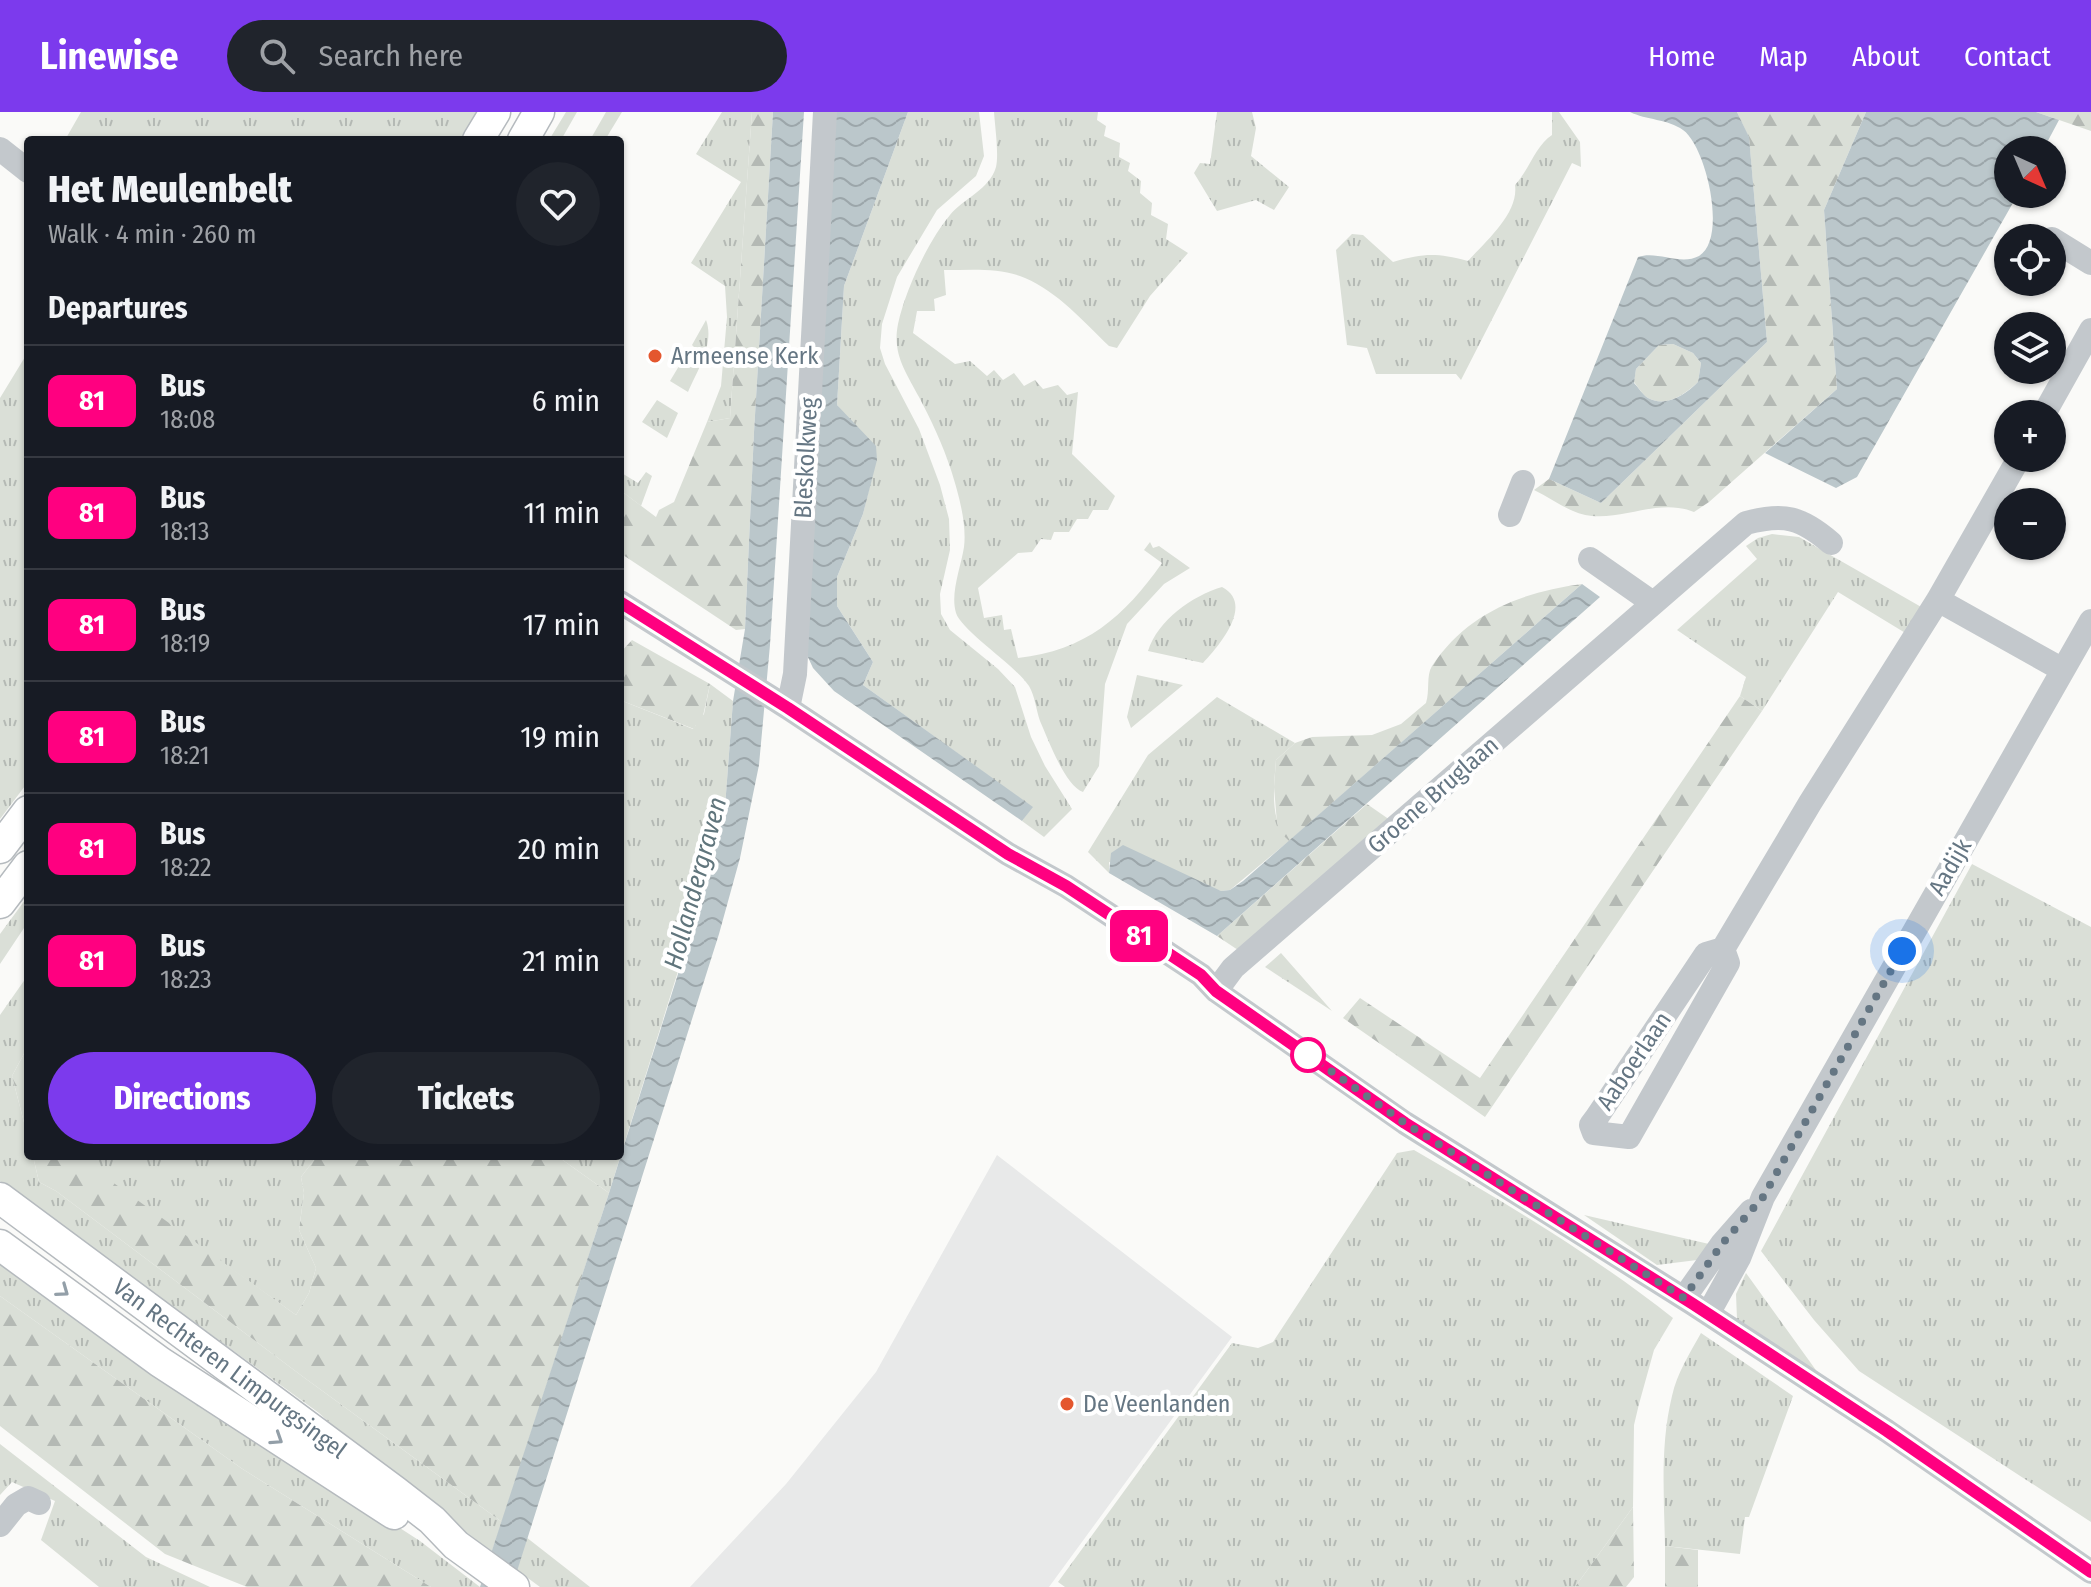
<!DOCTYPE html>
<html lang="en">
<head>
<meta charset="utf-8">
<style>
	body { margin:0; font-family:"Fira Sans Condensed",sans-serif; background:#20242c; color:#f1f3f6; height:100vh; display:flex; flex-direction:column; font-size:30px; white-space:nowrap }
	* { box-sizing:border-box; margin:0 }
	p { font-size:26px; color:#9ea1a6 }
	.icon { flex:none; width:44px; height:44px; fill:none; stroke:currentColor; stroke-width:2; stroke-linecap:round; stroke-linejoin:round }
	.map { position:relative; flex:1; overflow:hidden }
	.panel { position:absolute; left:24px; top:24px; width:600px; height:1024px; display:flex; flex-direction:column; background:#171b24; border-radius:8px; box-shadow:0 2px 6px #0004 }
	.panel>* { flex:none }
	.badge { padding:0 16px; border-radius:12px; font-size:28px; line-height:52px }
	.needle { width:52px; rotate:136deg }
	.fabs { position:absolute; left:1994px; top:24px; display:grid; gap:16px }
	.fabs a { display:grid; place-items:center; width:72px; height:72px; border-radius:50%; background:#171b24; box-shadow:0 2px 6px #0004; font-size:40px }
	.you { position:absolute; width:40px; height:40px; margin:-20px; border:6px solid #fff; border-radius:50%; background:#1a73e8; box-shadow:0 0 0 12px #1a73e833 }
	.map>.badge { position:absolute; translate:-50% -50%; box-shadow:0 0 0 4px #fff }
	h2 { padding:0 24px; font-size:30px; line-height:72px }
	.round { display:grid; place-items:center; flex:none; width:84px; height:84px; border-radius:42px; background:#20242c }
	.overview { display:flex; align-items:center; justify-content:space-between; height:136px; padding:0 24px }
	h1 { font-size:38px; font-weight:800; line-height:60px }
	.button { display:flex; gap:16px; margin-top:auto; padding:16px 24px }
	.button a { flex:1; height:92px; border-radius:48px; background:#7c3aed; color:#fff; font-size:32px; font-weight:800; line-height:92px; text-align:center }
	.button a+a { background:#20242c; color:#f1f3f6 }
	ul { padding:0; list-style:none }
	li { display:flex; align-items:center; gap:24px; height:112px; padding:0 24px; border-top:2px solid #363941 }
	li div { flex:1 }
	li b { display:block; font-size:30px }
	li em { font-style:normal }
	li .badge { min-width:88px; font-weight:700; text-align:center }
	header { display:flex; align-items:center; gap:48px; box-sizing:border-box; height:112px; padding:0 40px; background:#7c3aed; color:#fff }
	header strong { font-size:38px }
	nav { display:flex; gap:44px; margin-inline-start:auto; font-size:28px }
	.search { width:560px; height:72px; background:#20242c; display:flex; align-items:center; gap:20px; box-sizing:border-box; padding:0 28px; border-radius:44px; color:#9ea1a6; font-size:30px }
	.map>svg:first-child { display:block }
	.built { fill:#e8e9e9 }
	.grass { fill:url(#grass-tufts) }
	.forest { fill:url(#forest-firs) }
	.water { fill:url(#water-waves); fill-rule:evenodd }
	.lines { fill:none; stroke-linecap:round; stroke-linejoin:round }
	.major-casing { stroke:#b5babe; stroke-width:33 }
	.minor { stroke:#c3c8cc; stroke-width:24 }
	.major { stroke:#fff; stroke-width:30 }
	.oneway { stroke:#939fa8 }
	.line-casing { stroke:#fff; stroke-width:18 }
	.line { stroke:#ff0080; stroke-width:12 }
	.walk { stroke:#657683; stroke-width:8; stroke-dasharray:0 14.4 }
	.poi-dot { fill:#e4572e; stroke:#fff; stroke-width:3 }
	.stop-dot { fill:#fff; stroke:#ff0080; stroke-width:4 }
	.labels { text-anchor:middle; stroke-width:8; stroke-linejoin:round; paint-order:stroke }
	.poi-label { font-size:24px; fill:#657683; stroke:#fff; text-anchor:start }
	.street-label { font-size:24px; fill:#657683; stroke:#fff }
	.water-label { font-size:26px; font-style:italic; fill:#60757c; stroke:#fff }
</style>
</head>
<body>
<header>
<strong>Linewise</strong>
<div class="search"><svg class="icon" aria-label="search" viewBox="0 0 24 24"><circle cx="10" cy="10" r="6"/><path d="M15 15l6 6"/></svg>Search here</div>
<nav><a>Home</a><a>Map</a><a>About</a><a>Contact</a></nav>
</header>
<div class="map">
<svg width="2091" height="1475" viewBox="0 0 2091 1475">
	<defs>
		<pattern id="grass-tufts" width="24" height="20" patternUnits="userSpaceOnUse" patternTransform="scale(2)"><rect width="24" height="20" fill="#dadfd7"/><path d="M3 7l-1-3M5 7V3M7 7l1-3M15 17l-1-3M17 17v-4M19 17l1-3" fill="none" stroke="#b4b9b4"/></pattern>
		<pattern id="forest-firs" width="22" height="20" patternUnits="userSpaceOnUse" patternTransform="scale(2)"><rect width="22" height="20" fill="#dadfd7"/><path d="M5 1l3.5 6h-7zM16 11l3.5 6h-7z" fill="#b4b9b4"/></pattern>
		<pattern id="water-waves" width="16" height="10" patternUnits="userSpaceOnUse" patternTransform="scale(2)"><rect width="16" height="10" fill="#bbc7cb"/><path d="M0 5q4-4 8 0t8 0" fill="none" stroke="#9ca6aa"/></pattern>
	</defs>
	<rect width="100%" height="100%" fill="#fafaf8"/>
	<path class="built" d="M997,1043L1232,1225L1049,1475H690L786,1372L876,1260Z"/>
	<path class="grass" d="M81,0H479L461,28H65Z
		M566,0H577L561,28H549Z
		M606,0H622L605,28H590Z
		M722,0H752L730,306L707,310L721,274L727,205L725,174L691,151L741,70L696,42Z
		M908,0H979L984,44L976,64L937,98L897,165L882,212L880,236L885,252L919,317L940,373L949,407L950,438L940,482L941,502L950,518L998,557L1015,575L1031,625L1045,654L1072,697L1044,725L1022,709L1032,695L863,573L873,550L837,494V465L863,402L876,348L837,293L844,174Z
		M994,0H1098L1097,8L1106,14L1104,24L1120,31L1119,45L1130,51L1128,59L1141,69L1140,81L1152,91L1151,103L1168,112L1166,127L1188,141L1150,184L1117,236L1109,234C1084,210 1058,180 1025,166C1000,155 971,158 944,158L946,183L934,187L935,199H917L913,221L955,252L970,249L987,264L994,258L1003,268L1014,261L1024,274L1035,268L1043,277L1058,273L1067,283L1078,280L1072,342L1115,384L1108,398H1093L1088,407H1077L1069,420H1054L1051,428L1041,427L1032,440L1018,441L978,476L984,506L1002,503L1004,518L1011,517L1018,546C1085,539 1124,505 1162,451L1144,438L1150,430L1153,436L1159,434L1190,456L1164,472L1127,512L1105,572L1099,654L1083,680C1065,674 1048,627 1040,609C1036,598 1035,584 1029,574C1015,553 962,519 956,501C950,481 961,455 964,435C967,411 958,380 951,358C943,333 931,308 919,285C906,260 892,242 898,212C905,179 928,129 950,103C963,87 990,77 996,55C999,42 995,15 994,0Z
		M1217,0H1252L1256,16L1251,44L1289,75L1274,98L1256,88L1217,99L1194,61L1200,51L1210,52Z
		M1552,0H1559L1580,30L1581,55L1572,51L1461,268L1456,262H1376L1367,236L1347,233L1336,138L1352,122L1363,123L1393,150C1425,141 1436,141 1468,149C1486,129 1519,101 1515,73C1529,58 1536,33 1552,23Z
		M706,208C715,231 697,259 688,280L670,269L679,254L684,256L696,237L692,233Z
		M28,240V670L0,707V286Z
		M657,288L678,301L667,326L642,310Z
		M620,360L638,371L646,360L652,364L641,394L620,378Z
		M1772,422L1799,425L1923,496L1907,522L1838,480L1762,599L1740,584L1746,565L1677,518L1757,447L1746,434L1758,426Z
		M1222,475C1255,492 1219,534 1203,551L1148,539C1158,508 1192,484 1222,475Z
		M1137,563L1183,573L1131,616L1127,605Z
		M710,572L733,589L725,695L717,734L609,1081L557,1044H620V588L693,617L704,602Z
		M1217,585L1295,631L1276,648C1274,675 1269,709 1289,729L1230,778L1221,779L1109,750V761L1088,740L1148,643Z
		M1972,752L2091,815V1410L1859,1259L1814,1208L1761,1139Z
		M28,784V810L0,852V822Z
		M1281,841L1332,899L1265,855Z
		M28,863V934L12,964L28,1026V1044H33L39,1070L56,1079L302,1264L502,1410L492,1439L414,1388L319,1301L0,1069V903Z
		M1414,1038C1504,1090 1592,1142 1673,1206L1654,1238L1639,1292L1634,1313L1633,1395L1575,1475H1065L1058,1470L1232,1231L1258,1236L1273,1230L1397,1041Z
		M73,1044H317L301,1065L304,1081L299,1118L316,1156L309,1181L296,1203Z
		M1584,1103L1709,1132L1697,1148L1657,1153Z
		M0,1146L341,1378L420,1429L480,1475H431L241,1356L0,1184Z
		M1746,1161L1818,1261L1737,1207L1736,1182Z
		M1701,1221L1793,1284L1749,1405H1745L1740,1442L1665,1434C1664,1384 1660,1333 1672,1284C1677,1261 1690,1241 1701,1221Z
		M0,1332L146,1445L210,1475H99L41,1428L55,1389L12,1370L0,1383Z
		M526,1425L590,1475H540L517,1458Z"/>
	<path class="forest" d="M752,0H773L754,320L745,517L736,518L620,441V378L656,405L659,398L674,390L707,310L730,306Z
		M1737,0H1866L1824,98L1837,277L1709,390L1694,400C1660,386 1627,407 1592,404C1570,402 1553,387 1534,378L1549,367L1601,391L1767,230L1749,26Z
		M2036,0H2091V19Z
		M1673,232L1693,241L1701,251L1698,270C1685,282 1666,296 1648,286C1643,283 1638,275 1634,270L1636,257L1659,233Z
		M1582,472L1289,729L1279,719L1277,711L1274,675L1276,648L1295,631L1312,625L1372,623L1401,612L1426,591C1430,579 1426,563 1432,554C1467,501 1522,480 1582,472Z
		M632,528L710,572L701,613H696L694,617L620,588V541Z
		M1740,584L1762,599L1485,1005L1343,906L1360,886L1480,966Z
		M1367,692L1390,708L1238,838L1217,824Z
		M28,934V1026L12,964Z
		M33,1044H73L82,1048L296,1203L309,1181L316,1156L299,1118L304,1081L301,1065L317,1044H557L609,1081L502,1410L302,1264L56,1079L39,1070Z
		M0,1184L241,1356L431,1475H247L165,1442L0,1314Z
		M1633,1395L1634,1465L1626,1475H1575Z
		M1665,1434L1698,1438V1475H1665Z"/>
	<path class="water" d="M773,0H804L770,533L759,653L740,746L719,822L512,1475H480L609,1081L712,754L725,695L733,589L745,517L754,320Z
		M836,0H908L844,174L837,293L876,334L877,348L863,402L837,465V494L873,550L863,573L1033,695L1022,709L834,579L813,556L806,541Z
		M1630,0H1737L1749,25L1767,230L1601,391L1549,367L1638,145C1657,138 1680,154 1699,144C1728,127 1706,34 1683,18C1668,7 1646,8 1630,0ZM1673,232L1693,241L1701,251L1698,270C1686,282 1666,296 1648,286C1643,283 1638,275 1634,271L1636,257L1659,233Z
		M1866,0H2036L2059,8L2043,38H2008V82H2018L1857,365L1836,376L1765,341L1837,277L1824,98Z
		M1582,472L1600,485L1217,824L1109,761L1111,741L1123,733L1221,779L1230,778L1243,769Z"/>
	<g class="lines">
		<defs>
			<g id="major">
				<path d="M478,28L495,0"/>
				<path d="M523,28L539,0"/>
				<path d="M0,736L28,699"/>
				<path d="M0,791L28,754"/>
				<path id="s1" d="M0,1086L396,1380L432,1408L456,1433L514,1475"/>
				<path d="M0,1133L160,1250L394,1402"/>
			</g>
		</defs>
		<use href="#major" class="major-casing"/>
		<path class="minor" d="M0,37L28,59
			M2052,127L2091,151
			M2044,302L2091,218
			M1510,403L1523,370
			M1590,447L1653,491
			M1938,488L2063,558
			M620,490L788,596L1008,742L1066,774L1201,863L1216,879L1405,1011L1693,1192L1887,1319L2091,1460
			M788,596L795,562L825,0
			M1723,837L1728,851L1629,1025L1594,1021L1591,1013L1597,1005L1706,842L1723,837L1810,691L1938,488L2019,346
			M1216,879L1233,856L1746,411C1784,401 1801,405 1831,431
			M1684,1186L1722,1132L1751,1099
			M1708,1202L1739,1146L1763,1085L2091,509
			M0,1413L16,1393L28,1386L39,1391"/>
		<use href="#major" class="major"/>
	</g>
	<defs><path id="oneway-chevron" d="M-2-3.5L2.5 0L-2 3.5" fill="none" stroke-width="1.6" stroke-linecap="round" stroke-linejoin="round" transform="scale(2)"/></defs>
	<g class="oneway">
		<use href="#oneway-chevron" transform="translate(63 1179) rotate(36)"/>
		<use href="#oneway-chevron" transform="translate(277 1327) rotate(33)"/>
	</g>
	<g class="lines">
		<defs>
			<path id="line" d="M620,490L788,596L1008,742L1066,774L1201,863L1216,879L1405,1011L1693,1192L1887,1319L2091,1460"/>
		</defs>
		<use href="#line" class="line-casing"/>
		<use href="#line" class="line"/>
		<path class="walk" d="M1308,943L1405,1011L1684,1186L1722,1132L1763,1085L1902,839"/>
	</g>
	<g class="poi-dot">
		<circle cx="655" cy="244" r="8"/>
		<circle cx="1067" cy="1292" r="8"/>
	</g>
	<circle class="stop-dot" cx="1308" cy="943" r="16"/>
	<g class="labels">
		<g class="poi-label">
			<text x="671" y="252">Armeense Kerk</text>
			<text x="1083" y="1300">De Veenlanden</text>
		</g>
		<g class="street-label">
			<text transform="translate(806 346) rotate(-87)" y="8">Bleskolkweg</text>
			<text transform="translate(1433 683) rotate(-41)" y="8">Groene Bruglaan</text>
			<text transform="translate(1950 755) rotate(-60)" y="8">Aadijk</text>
			<text transform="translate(1634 949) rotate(-56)" y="8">Aaboerlaan</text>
			<text dy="8" stroke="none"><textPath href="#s1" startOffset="286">Van Rechteren Limpurgsingel</textPath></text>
		</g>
		<g class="water-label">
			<text transform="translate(695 771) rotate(-75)" y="9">Hollandergraven</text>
		</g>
	</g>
</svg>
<div class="fabs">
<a><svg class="needle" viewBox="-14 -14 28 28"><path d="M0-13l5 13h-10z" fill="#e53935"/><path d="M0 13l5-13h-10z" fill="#9ea1a6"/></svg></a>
<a><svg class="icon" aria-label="locate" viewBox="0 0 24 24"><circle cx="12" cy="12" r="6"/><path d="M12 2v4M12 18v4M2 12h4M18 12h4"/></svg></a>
<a><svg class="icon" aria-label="layers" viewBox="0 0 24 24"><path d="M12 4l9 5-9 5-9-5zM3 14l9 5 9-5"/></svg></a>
<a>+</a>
<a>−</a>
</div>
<div class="you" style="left:1902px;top:839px"></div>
<b class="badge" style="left:1139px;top:824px;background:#ff0080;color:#fff">81</b>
<section class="panel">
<div class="overview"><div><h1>Het Meulenbelt</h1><p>Walk · 4 min · 260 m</p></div><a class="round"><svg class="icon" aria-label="heart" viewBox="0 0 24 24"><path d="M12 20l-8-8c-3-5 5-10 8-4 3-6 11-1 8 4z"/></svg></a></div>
<h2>Departures</h2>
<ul>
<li><span class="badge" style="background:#ff0080;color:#fff">81</span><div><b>Bus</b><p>18:08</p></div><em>6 min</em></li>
<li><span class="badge" style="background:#ff0080;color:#fff">81</span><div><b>Bus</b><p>18:13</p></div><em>11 min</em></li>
<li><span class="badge" style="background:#ff0080;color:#fff">81</span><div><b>Bus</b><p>18:19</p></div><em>17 min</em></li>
<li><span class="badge" style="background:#ff0080;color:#fff">81</span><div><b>Bus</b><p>18:21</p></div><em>19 min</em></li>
<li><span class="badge" style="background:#ff0080;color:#fff">81</span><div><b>Bus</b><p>18:22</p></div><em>20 min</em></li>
<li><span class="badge" style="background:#ff0080;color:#fff">81</span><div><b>Bus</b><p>18:23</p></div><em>21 min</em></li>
</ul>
<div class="button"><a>Directions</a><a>Tickets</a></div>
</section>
</div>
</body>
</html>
